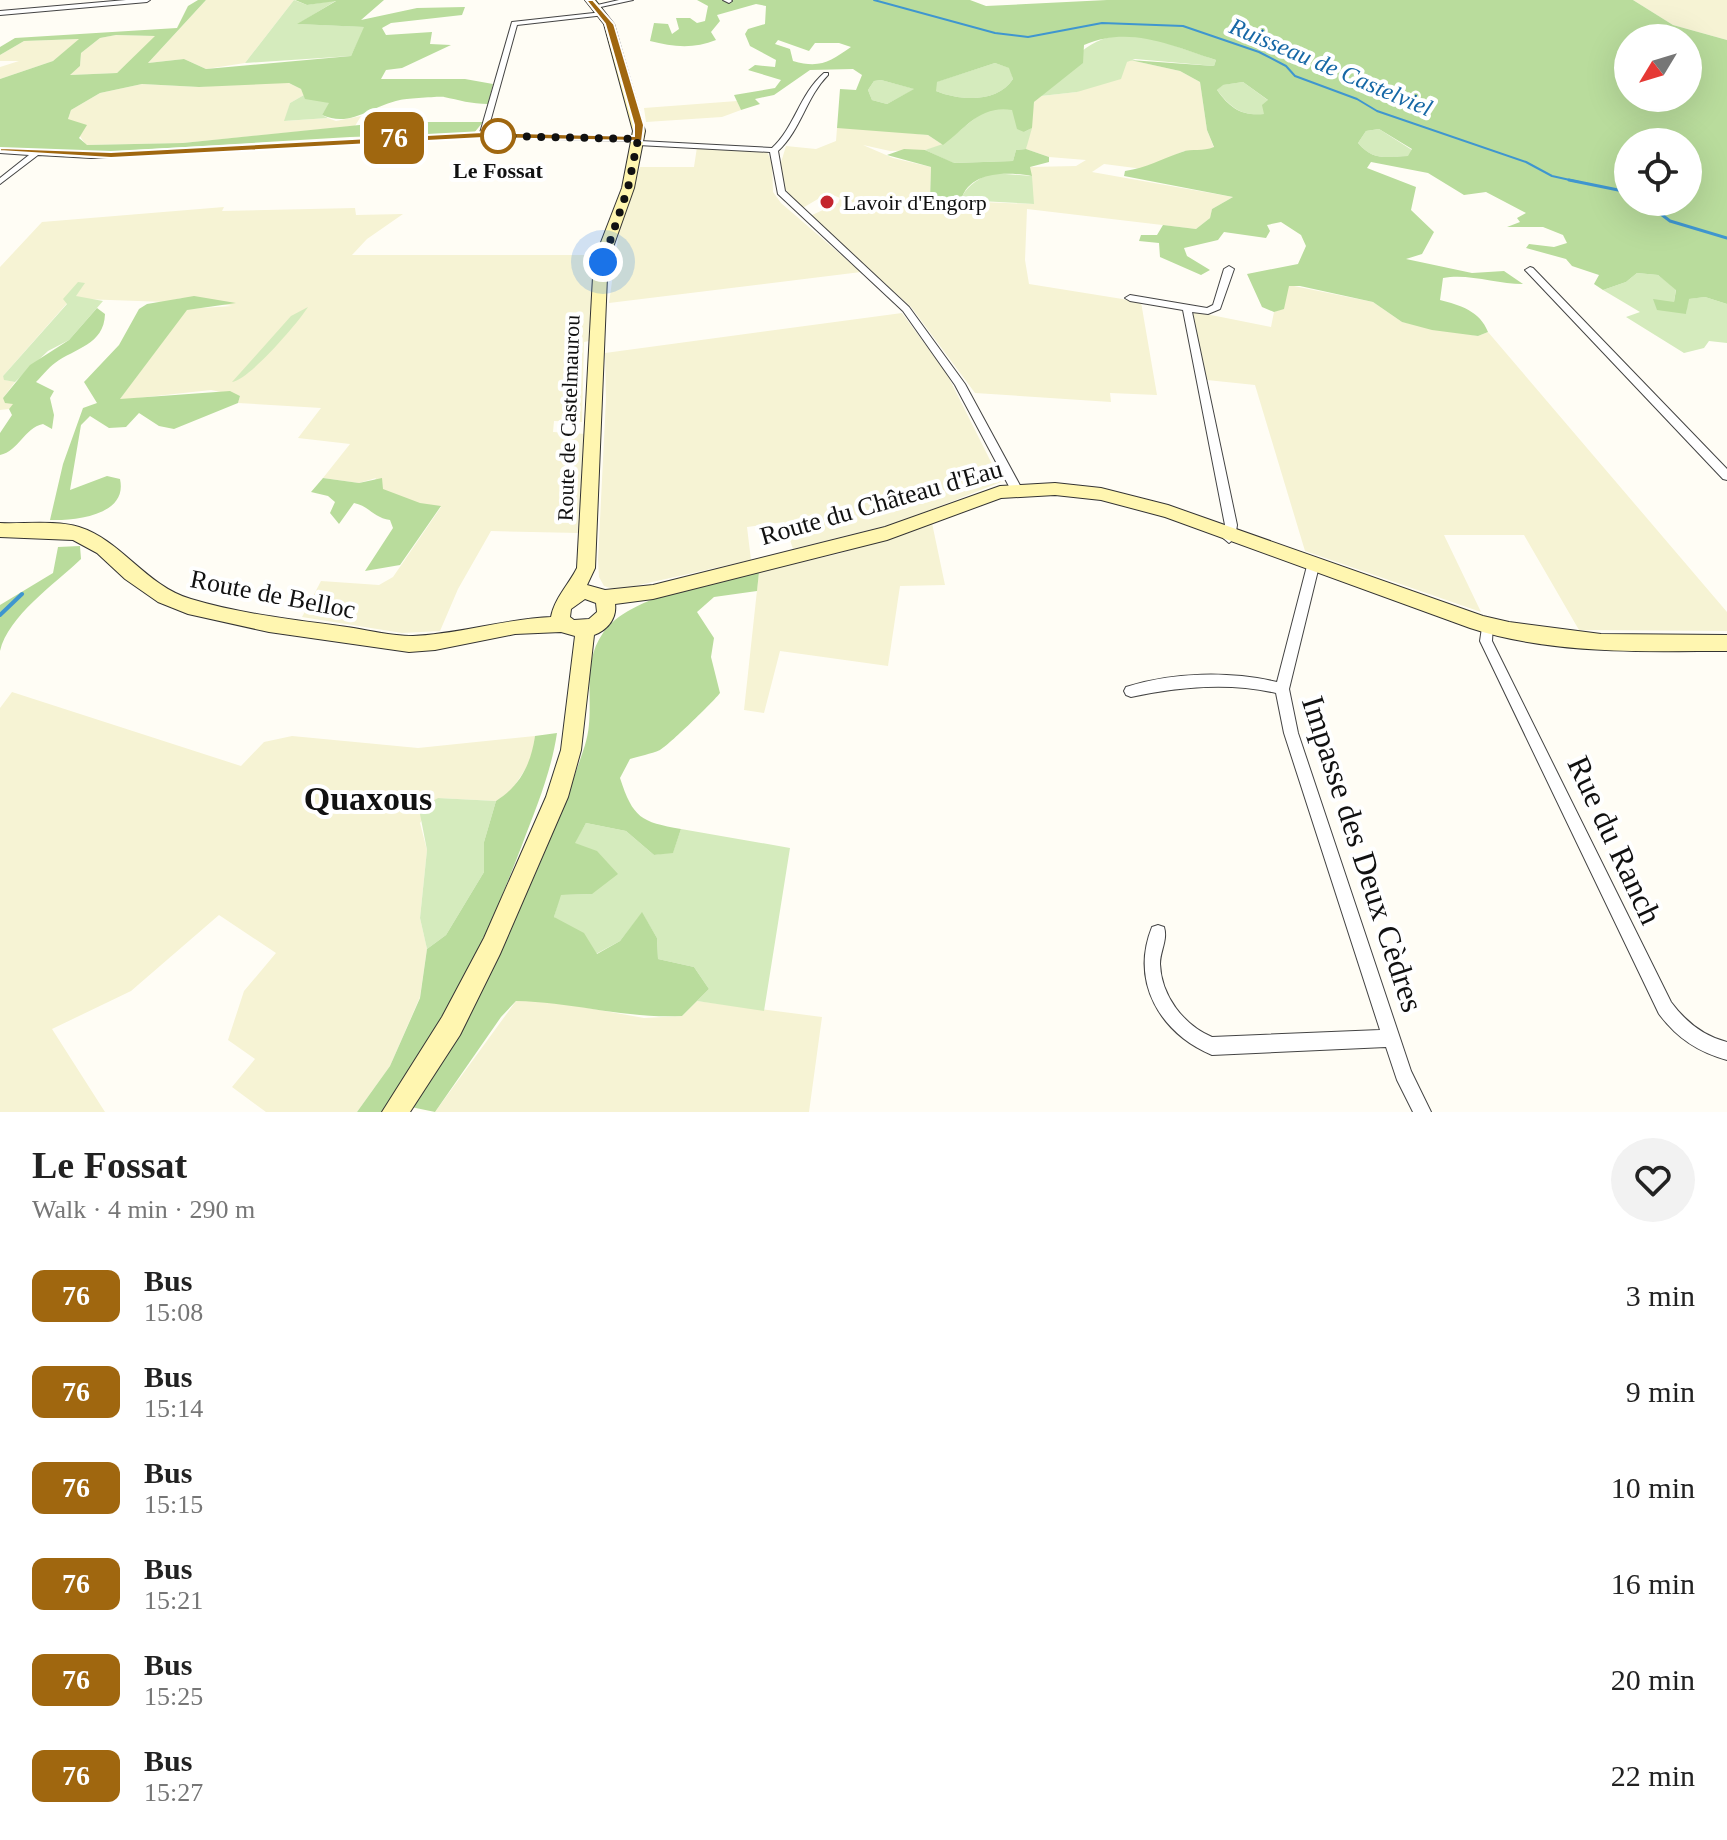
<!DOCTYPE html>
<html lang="en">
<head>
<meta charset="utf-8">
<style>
	body { margin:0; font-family:Georgia,serif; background:#f2f2f2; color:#222; height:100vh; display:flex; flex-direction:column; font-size:30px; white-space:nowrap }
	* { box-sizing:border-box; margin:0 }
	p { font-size:26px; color:#767676 }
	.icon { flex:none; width:44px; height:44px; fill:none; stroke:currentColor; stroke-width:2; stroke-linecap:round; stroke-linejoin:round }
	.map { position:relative; height:1112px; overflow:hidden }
	.drawer { display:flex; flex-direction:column; background:#fff; flex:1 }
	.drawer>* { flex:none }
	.badge { padding:0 16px; border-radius:12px; font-size:28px; line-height:52px }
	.needle { width:52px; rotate:232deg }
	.fabs { position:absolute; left:1614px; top:24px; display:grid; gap:16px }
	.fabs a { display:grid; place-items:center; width:88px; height:88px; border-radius:50%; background:#fff; box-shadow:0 8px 32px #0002; font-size:40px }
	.you { position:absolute; width:40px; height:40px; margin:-20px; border:6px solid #fff; border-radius:50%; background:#1a73e8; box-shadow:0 0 0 12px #1a73e833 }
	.map>.badge { position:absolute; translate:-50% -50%; box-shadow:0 0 0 4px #fff }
	.round { display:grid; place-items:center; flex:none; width:84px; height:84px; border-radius:42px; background:#f2f2f2 }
	.overview { display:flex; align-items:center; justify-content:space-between; height:136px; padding:0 32px }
	h1 { font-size:38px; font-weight:700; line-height:60px }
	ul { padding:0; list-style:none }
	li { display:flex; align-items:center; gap:24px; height:96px; padding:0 32px }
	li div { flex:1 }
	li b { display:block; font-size:30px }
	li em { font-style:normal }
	li .badge { min-width:88px; font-weight:700; text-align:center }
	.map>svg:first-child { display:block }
	.farmland { fill:#f6f3d4 }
	.green { fill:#d5ebbd }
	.forest { fill:#b9dc9c; fill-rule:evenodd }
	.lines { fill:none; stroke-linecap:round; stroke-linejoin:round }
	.stream-far2 { stroke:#3f96cf; stroke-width:2 }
	.stream-far1 { stroke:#3f96cf; stroke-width:3 }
	.stream { stroke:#3f96cf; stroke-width:4 }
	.street-casing { stroke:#444; stroke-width:2 }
	.secondary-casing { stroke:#333; stroke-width:2 }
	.street { fill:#fff; fill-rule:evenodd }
	.secondary { fill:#fff6b0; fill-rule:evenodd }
	.line { fill:#a0670f; stroke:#fff; stroke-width:2 }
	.walk { stroke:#111; stroke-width:8; stroke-dasharray:0 14.4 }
	.stop-dot { fill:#fff; stroke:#a0670f; stroke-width:4 }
	.poi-dot { fill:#c4262e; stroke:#fff; stroke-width:3 }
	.labels { text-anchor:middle; stroke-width:8; stroke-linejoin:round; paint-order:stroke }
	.far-stop-label { font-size:22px; font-weight:bold; fill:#111; stroke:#fff }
	.far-poi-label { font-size:22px; fill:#111; stroke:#fff; text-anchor:start }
	.far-street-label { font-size:22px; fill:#111; stroke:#fff }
	.far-water-label { font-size:24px; font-style:italic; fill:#1768a6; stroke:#fff }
	.street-label { font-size:26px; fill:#111; stroke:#fff }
	.near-street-label { font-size:32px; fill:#111; stroke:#fff }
	.near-neighbourhood-label { font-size:34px; font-weight:bold; fill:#111; stroke:#fff }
</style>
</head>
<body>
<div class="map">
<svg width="1727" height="1112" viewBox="0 0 1727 1112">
	<rect width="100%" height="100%" fill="#fffdf5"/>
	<path class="farmland" d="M206,0H294L245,63L206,69L184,59L148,63Z
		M1633,0H1727V40L1673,25Z
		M116,35L156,36L117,73L69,75L80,66L81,53L100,38Z
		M80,39L53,61L0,79V67L19,61H0V55L24,41Z
		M1130,60L1180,71L1200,82L1207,130L1214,148L1202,152L1184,151L1143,169L1104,164L1092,172L1233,197L1212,209L1210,218L1196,229L1027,209L1025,260L1029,284L1141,302L1157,395L1110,393L1111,402L975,393L911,307L810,216L838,203L840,198L828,193L801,209L782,185L779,169L786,146L816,149L836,141L837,128H859L928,135L943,145L925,150L890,151L863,145L893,158L931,167L930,200L1033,204L1030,167L1076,166L1086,160L1049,157L1026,149L1034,102L1041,96L1077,92Z
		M253,82L289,83L301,89L304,95L290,103L285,121L328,118L336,121L361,116L355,126L183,143L86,145L68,119L71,110L100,93L142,84L199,87Z
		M737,101L741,110L722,117L646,122L644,108Z
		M697,147L767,152L772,162L773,192L781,203L861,272L609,303L619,231L640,167H694Z
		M224,207L222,211L355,208L356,215L403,214L367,239L352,255H594L589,341L584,342L582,422L554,421L553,432L586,434L579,533L491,531L458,589L440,631L402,633L302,617L321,581L379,585L393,577L441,507L367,495L376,478L359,483L323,478L350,444L298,438L321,408L238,403L240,396L211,390L119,400L187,309L232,306L181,298L166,302L82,299L75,296L84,284L3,376L5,380L15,382L3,398L14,404L9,409L0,410V267L42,222Z
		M1289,285L1373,302L1402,322L1478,336L1488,332L1727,612V631L1579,630L1524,535H1444L1481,612L1305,551L1255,385L1207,380L1191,314L1196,312L1271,327L1274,312L1284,308L1285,292Z
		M902,313L947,374L1001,482L900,522L793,549L784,522L747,527L751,560L630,587L616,590L604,586L599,577L598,560L606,399L605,353Z
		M932,523L945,585L900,586L888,666L780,651L764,713L744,710L759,572L838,554Z
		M12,692L241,766L264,742L292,736L418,748L535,736L532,759L511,791L496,801L438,798L420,823L427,850L420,918L427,949L420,997L390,1066L357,1112H266L232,1087L255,1059L228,1040L244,991L276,953L219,915L131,991L52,1029L105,1112H0V708Z
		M516,1001H549L644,1018L682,1016L697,1001L822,1017L809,1112H435Z"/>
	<path class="green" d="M294,0L307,5L337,0L298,24L365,27L351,56L245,63Z
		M1124,35L1149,37L1216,60L1214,66L1135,59L1127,62L1121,79L1077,92L1041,96C1070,67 1080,38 1124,35Z
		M995,63L1010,68L1013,79C998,103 960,101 936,91V82Z
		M881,80L915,89L887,104L872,100L868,90L874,81Z
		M1243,82L1269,101L1264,114C1241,116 1231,108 1217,90L1222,85Z
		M304,95L330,103L322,115L328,118L284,121L290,103Z
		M1002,108L1012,109L1024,132L1032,128L1026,149L1016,150L1013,161L953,163L925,150L943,144L984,111Z
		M1379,129L1412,150L1409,156C1386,157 1373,161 1358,143L1366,131Z
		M992,173L1032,176L1034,204L961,200C964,188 980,177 992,173Z
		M1637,273L1658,275L1676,289L1674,302L1686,314L1688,299L1705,297L1727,304V343L1709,341L1704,348L1684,353L1626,317L1640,312L1603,290L1626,282Z
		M78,282L85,283L76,296L103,301L69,340L48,351L15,382L4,380L3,376L67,304L63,299Z
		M308,307C298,323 249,380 232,382L291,316Z
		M438,798L496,801L484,842V872L446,935L427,949L420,918L427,850L419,809Z
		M586,823L626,831L654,855L673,852L681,829L790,848L764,1011L697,1001L709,989L694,967L658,959L657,938L642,913L620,941L596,954L554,917L560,895L592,894L574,843Z"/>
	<path class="forest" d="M198,0H234H206L148,63L184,59L206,69L351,56L364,27L297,24L336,1L307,5L295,0H384L361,20L417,8L465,7L462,15L391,23L382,28L386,35L432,32L430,44L451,45L402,68L386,70L381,79H465L493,84L488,104C471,104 459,100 444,97C441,96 405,99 400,100C371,106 351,128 322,115L329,103L305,99L301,89L289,83L199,87L142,84L100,93L71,110L68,119L87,125L79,138L87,145L183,143L389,122H483L474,133L350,137L86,153L0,149V79L53,61L79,39L24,41L0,55V47L15,38L177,28L188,6ZM116,35L155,36L117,73L70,75L80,66L81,53L100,38Z
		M697,0H970L986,6L1107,0H1633L1673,25L1727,40V304L1705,297L1689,299L1686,314L1657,310L1653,299L1674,302L1676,290L1658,275L1637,273L1626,282L1603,290L1594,284L1599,275L1572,266L1566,259L1526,248L1529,244L1554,247L1567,243L1563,235L1543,227H1507L1520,222L1517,218L1526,213L1486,192L1464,195L1428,173L1371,162L1367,168L1416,187L1411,210L1434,232L1422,254L1406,259L1472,273L1504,271L1523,284C1497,284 1468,273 1443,278L1440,300C1460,305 1480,311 1488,332L1478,336L1432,330L1402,322L1373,302L1300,286H1289L1284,309L1274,312L1262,307L1247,274L1298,264L1306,246L1301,235L1281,222L1267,225L1270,231L1266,238L1224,232L1218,240L1184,248L1187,256L1210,270L1201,275L1160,257L1159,243L1139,241L1141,235H1157L1163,225L1196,229L1210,218L1212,209L1233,197L1124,176L1125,171C1147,168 1161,159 1182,152C1192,148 1203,152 1214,147L1207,130L1200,82L1180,71L1130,60L1214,66L1216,60C1172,46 1130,25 1084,45L1083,63L1034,102L1032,128L1024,132L1017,129L1012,110C980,105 966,128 943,145L928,135L837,128L840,89L856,90L862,75L853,69L810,70L774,95L755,99L760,104L741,110L734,95L775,88L781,80L748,70L755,65L775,67L776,60L750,46L745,34L748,29L765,24L766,6L756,4L717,15L720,21L711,32L716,40C694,49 673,47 650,41L654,23L668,24L672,34L679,29L676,18H690L697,23L705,21L708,6ZM1628,38H1688V98H1628ZM778,40L809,51L815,43H839L851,47C830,61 821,69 793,61L790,49L775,44ZM995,63L1009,68L1013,79C998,103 960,101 936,91L937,82ZM881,80L914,89L887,104L872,100L868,90L874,81ZM1243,82L1268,100L1262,105L1264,114C1241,116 1230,108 1217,90L1223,85ZM1379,129L1412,149L1408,156C1386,157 1373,161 1358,143L1366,131ZM1628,142H1688V202H1628Z
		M904,149L925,150L954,163L1013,161L1016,150L1026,149L1049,157V162L1030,167L1032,176C1008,172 970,170 961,200H930L931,167L887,155Z
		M194,296L236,303L187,310L120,399L230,391L240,396L238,403L174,429L159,426L139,413L126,427L109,428L90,416L81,425L70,490L107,476L120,479C128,515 76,521 50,520L63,464L83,408L97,403L84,382L119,345L139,309L147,304Z
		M97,308L105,314C104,345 75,348 55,363C48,368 42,376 36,382L54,391L50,398L54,415L52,429L43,424C24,428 19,451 0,455V433L12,415L9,409L13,404L5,403L3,398L30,365L69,340Z
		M323,478L359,483L382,478L383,489L420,503L441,506L400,565L365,571L393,528L390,520C374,518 369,506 354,503L339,524L330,513L335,502L328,496L311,492Z
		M80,546L81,559C55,584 8,616 0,651V605L53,573L58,547Z
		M759,572L757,591L714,597L697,612L714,638L711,657L720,693C714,701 668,746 660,750C651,754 639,756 630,759L620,778C633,818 641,822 681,829L673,853L654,855L626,831L586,823L575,843L597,851L618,874L592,894L561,895L554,917L584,933L597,954L620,941L642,912L657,938L658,959L694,967L709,989L682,1016C626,1019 572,1002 516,1001L501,1017L435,1112L411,1107C481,992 543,874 585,745C597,708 579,667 603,633C629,595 717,581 759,572Z
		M557,733C551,773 536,808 522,845C486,939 445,1032 384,1112H357L390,1066L420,998L427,949L446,935L484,872V842L496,801C520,786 531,764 535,736Z"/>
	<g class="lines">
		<path class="stream-far2" d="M874,0L995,33L1028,37L1102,23L1183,26L1259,52L1286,66L1295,76L1357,99L1377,111L1526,162L1552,176L1579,182"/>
		<path class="stream-far1" d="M1569,180L1628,192
			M1645,202L1670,221L1727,238"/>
		<path class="stream" d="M0,615L22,594"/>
		<defs>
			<path id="street" d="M126,0H150L147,2L0,15V11Z
				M619,0H633L596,8L593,6Z
				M723,0H731L732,1L729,3Z
				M603,12L605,13V15L517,25L487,133L638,137L642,139L640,141L772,148C795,127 799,95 824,73H828V75C806,97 801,130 778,151L785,191L909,307L965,384L1022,489L1020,492H1012L955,385L903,311L778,194L770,152L638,145L634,143L636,141L483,137L91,158L38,155L0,184V178L29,155L0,153V149L91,154L480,133L512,22Z
				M1229,266L1234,269L1220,309L1208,314L1192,312L1237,525L1235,538L1229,543L1223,538L1225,525L1183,310L1130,301L1125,298L1130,295L1207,308L1213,305L1224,269Z
				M1530,267L1533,268L1727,469V480L1723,479L1527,272L1525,270Z
				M1314,557L1318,559L1320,562L1289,689L1298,733L1411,1071L1431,1112H1413L1397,1080L1386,1047L1212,1055C1160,1033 1130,982 1152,927L1158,925L1164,927C1168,940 1160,951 1160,964C1161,996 1184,1025 1212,1037L1380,1030L1284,733L1276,693C1228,682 1179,687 1131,697L1126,695L1124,691L1126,687C1173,672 1230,671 1277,682L1308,562L1310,559Z
				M1487,620L1491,621L1493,625L1492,641L1671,1002C1686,1022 1703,1036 1727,1042V1060C1698,1052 1677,1038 1659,1014L1480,641L1483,621Z"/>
			<path id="secondary" d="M585,0H595L614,24L645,131L634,188L612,250L607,277L595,568L587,585L605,590L653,585L885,527L1000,486L1055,483L1101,488L1168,505L1483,616L1509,622L1601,634L1727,635V651C1642,651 1552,655 1470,628L1165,517L1101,500L1055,495L1001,498L887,540L653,599L615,604C617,618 608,630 594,635L581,750L568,797L500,954L460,1035L410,1112H382L442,1017L484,938L546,797L561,750L575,636L561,632L515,634L435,650L409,652L269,632L188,614L158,602L125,579L97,553L73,540L0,537V523C24,524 56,520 79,527C121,540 146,586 191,599C241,614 295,620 347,627C368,630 391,636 413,636C460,634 504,619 551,617C554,599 569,584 577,568L593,277L598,250L622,188L633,131L604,24ZM585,599L596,603L597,612L589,619L574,620L570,617L571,609Z"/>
		</defs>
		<use href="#street" class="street-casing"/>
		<use href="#secondary" class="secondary-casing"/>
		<use href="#street" class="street"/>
		<use href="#secondary" class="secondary"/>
	</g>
	<path class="line" d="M586,0H593L614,24L644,125L642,141L483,138L111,158L0,151V148L111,152L483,132L634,136V125L605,24Z"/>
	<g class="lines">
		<path class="walk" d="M498,136L638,139L628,188L603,262"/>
	</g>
	<circle class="stop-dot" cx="498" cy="136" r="16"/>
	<circle class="poi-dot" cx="827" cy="202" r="8"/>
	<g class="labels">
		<g class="far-stop-label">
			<text x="498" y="178">Le Fossat</text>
		</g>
		<g class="far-poi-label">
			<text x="843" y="210">Lavoir d'Engorp</text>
		</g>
		<g class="far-street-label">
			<text transform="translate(568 418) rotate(-88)" y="8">Route de Castelmaurou</text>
		</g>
		<g class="far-water-label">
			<text transform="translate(1331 67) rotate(23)" y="8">Ruisseau de Castelviel</text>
		</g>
		<g class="street-label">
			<text transform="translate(881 502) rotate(-16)" y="9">Route du Château d'Eau</text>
			<text transform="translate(273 594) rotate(11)" y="9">Route de Belloc</text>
		</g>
		<g class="near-street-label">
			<text transform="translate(1615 840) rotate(65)" y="11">Rue du Ranch</text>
			<text transform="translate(1363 854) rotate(72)" y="11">Impasse des Deux Cèdres</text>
		</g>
		<g class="near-neighbourhood-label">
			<text x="368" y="810">Quaxous</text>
		</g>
	</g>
</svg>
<div class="fabs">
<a><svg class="needle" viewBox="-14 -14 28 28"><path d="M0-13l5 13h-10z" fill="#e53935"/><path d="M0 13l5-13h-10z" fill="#767676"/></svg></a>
<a><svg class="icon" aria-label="locate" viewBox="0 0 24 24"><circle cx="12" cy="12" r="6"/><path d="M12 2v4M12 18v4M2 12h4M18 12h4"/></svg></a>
</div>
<div class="you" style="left:603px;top:262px"></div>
<b class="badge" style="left:394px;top:138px;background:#a0670f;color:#fff">76</b>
</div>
<section class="drawer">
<div class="overview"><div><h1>Le Fossat</h1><p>Walk · 4 min · 290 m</p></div><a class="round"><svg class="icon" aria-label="heart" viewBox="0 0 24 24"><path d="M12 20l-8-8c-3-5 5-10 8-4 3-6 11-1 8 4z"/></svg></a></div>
<ul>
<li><span class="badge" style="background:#a0670f;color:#fff">76</span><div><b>Bus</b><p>15:08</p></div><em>3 min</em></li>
<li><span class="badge" style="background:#a0670f;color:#fff">76</span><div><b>Bus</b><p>15:14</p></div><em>9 min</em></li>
<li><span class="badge" style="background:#a0670f;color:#fff">76</span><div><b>Bus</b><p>15:15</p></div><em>10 min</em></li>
<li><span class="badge" style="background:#a0670f;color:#fff">76</span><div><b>Bus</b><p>15:21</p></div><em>16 min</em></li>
<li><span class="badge" style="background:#a0670f;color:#fff">76</span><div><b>Bus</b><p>15:25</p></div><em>20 min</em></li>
<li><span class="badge" style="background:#a0670f;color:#fff">76</span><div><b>Bus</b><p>15:27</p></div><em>22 min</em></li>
</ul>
</section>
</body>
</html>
